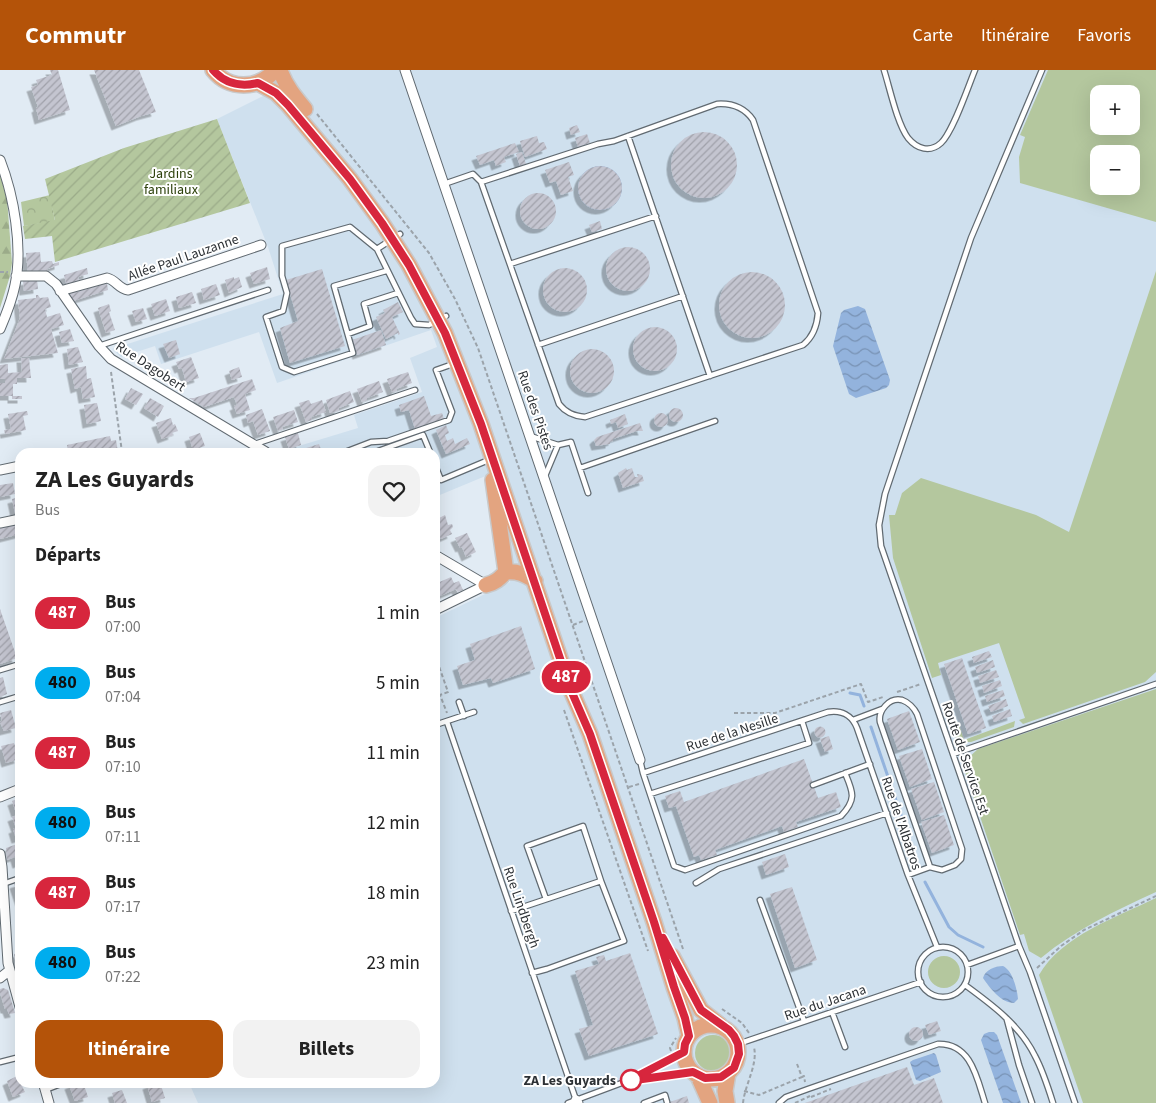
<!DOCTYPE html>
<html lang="fr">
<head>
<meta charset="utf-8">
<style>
	body { margin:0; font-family:"Source Sans 3",sans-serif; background:#f2f2f2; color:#222; height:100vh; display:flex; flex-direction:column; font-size:19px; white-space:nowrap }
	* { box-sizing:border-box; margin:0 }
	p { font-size:16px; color:#767676 }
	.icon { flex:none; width:28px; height:28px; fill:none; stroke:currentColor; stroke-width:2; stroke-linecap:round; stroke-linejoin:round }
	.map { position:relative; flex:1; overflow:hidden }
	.drawer { position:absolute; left:15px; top:378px; width:425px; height:640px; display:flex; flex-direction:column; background:#fff; border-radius:15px; box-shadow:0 5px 20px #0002 }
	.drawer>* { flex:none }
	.badge { padding:0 10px; border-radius:16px; font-size:18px; line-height:32px }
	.fabs { position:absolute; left:1090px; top:15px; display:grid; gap:10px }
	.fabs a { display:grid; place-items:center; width:50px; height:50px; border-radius:10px; background:#fff; box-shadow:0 5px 20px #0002; font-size:25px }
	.map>.badge { position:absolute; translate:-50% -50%; box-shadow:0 0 0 2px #fff }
	h2 { padding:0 20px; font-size:19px; line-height:45px }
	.round { display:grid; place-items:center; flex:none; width:52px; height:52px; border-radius:15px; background:#f2f2f2 }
	.headline { display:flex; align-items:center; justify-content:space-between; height:85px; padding:0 20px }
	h1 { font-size:24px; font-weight:700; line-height:38px }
	.button { display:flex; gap:10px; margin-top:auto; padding:10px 20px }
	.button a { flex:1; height:58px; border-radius:15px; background:#b45309; color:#fff; font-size:20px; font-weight:700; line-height:58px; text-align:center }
	.button a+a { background:#f2f2f2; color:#222 }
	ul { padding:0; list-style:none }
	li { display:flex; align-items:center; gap:15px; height:70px; padding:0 20px }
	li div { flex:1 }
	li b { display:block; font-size:19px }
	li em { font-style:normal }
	li .badge { min-width:55px; font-weight:700; text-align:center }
	header { display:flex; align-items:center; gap:30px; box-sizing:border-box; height:70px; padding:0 25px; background:#b45309; color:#fff }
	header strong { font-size:24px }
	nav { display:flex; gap:28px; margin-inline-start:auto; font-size:18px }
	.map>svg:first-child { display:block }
	.built { fill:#cfe0ee; fill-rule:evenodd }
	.grass { fill:#b4c79e; fill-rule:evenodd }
	.forest { fill:url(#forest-firs) }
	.park { fill:url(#park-crowns) }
	.garden { fill:url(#garden-furrows) }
	.water { fill:url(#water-waves) }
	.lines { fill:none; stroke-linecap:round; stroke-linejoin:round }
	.stream { stroke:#93b3dd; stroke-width:3 }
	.building { fill:url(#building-hatch); filter:url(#shadow) }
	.lane-casing { stroke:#616a71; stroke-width:7 }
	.street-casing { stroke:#616a71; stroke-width:11 }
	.primary-casing { stroke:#c8c9ca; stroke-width:18 }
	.path { stroke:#9ba3aa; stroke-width:2; stroke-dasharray:4 2.5; stroke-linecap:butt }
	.lane { stroke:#fff; stroke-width:4.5 }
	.street { stroke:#fff; stroke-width:9 }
	.primary { stroke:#e3a480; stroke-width:15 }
	.line-casing { stroke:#fff; stroke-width:11 }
	.line { stroke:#d7263d; stroke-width:8 }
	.stop-dot { fill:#fff; stroke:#d7263d; stroke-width:2.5 }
	.labels { text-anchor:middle; stroke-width:4; stroke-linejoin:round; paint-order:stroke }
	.park-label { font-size:14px; fill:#2c400a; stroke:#fff }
	.street-label { font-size:14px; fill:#2d3135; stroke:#fff }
	.stop-label { font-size:14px; font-weight:bold; fill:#2d3135; stroke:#fff; text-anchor:end }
</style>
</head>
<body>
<header>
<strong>Commutr</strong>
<nav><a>Carte</a><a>Itinéraire</a><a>Favoris</a></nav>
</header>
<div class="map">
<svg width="1156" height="1033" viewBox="0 0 1156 1033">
	<defs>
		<pattern id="forest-firs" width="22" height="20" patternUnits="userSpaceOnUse" patternTransform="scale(1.25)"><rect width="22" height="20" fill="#b4c79e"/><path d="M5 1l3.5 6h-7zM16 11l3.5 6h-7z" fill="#9bab89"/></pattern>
		<pattern id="park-crowns" width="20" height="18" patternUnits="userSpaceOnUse" patternTransform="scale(1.25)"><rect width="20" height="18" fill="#b4c79e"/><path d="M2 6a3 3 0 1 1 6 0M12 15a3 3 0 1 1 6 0" fill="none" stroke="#9bab89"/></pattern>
		<pattern id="garden-furrows" width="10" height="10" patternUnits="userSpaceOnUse" patternTransform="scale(1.25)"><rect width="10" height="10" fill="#b4c79e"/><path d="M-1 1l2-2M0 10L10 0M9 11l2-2" fill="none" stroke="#9bab89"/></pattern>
		<pattern id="water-waves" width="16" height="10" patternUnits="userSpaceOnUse" patternTransform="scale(1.25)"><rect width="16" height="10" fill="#93b3dd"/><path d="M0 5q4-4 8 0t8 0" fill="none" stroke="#7892b4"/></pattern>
		<pattern id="building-hatch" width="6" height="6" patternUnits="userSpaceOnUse" patternTransform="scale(1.25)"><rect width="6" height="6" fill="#c4c5d0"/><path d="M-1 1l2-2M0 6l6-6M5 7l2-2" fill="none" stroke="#a0a1aa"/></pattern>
		<filter id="shadow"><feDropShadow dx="-4.5" dy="4.5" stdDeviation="0" flood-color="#0004"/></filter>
	</defs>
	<rect width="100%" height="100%" fill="#e1ebf4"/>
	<path class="built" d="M289,0H1156V1033H198L189,1013L435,1012V548L510,512L488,405L435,427V382H279L358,358L354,345L422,322L410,288L437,277L431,260L277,313L259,262L161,294L155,276L121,287L112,279L283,224L268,177L217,49L267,24L289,6ZM1099,24H1131V56H1099ZM1099,84H1131V116H1099Z"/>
	<path class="grass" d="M1048,0H1156V152L1020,113L1019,87L1025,67L1020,65ZM1099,24H1131V56H1099ZM1099,84H1131V116H1099Z
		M1156,201V602L1145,612L1023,654L1019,650L1025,648L999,573L938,593L941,605L932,608L893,488L889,445H895L902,423L921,408L1036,445L1069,462Z
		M1156,619V822C1115,841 1076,859 1041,888L1029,881L1024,864L1020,865L965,702L967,689L978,679Z
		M1015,651L1014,657L971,672H966L956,668L950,657L951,655L958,652L964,670Z
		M1156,828V1033H1083L1039,905C1061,866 1117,847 1156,828Z
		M928 902a16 16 0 1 1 32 0a16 16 0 1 1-32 0Z
		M695 983a18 18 0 1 1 36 0a18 18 0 1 1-36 0Z"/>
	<path class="forest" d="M0,105L7,129L12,193L10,206L0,238Z"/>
	<path class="park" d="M50,125L55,151L24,156L21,132Z"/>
	<path class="garden" d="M217,49L250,133L55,192L52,166L25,169L23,156L55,150L45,109L124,78Z"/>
	<path class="water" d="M578 118a22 22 0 1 1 44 0a22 22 0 1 1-44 0Z
		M858,236L865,239L890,310L889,315L886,318L856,328L849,324L833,276L841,243L844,240Z
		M1003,896C1013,901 1017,919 1018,929L1014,933C1001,933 990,918 983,908C985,900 995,896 1003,896Z
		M989,962H994L997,965L1021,1033H1003L981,970L984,964Z
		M934,983L936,985L941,1002L920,1011L916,1010L910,992L913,990Z"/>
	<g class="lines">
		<path class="stream" d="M850,623L860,625L864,636
			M871,657L916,789
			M925,812L949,857L958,865L983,877"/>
	</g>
	<path class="building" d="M50,0H58L70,40L39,50L36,38L38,37L31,17L38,15L36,10L52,5Z
		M94,0H139L156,42L141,46L116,56Z
		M577,55L580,62L571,65L569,58Z
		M671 95a33 33 0 1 1 66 0a33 33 0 1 1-66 0Z
		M587,64L590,73L578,77L575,68Z
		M537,66L539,73L544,72L547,79L525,87L520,71Z
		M515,73L519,82L504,87L506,92L496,96L494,90L480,95L476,86Z
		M522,82L526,94L520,96L516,84Z
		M569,92L574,105L568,107L573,121L561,125L556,111L550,113L545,100Z
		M578 118a22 22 0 1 1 44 0a22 22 0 1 1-44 0Z
		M520 141a18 18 0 1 1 36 0a18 18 0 1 1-36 0Z
		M600,151L602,159L592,162L589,155Z
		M606 199a22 22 0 1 1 44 0a22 22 0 1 1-44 0Z
		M40,182L41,192L52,191L53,194L59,192V195L47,199L48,203L28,204L26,183Z
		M267,197L270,209L254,214L250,203Z
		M543 220a22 22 0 1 1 44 0a22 22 0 1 1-44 0Z
		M87,198L88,204L78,207L79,212L67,217L64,205Z
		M322,199L345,276L290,293L280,258L298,251L286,210Z
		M719 235a33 33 0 1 1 66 0a33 33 0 1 1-66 0Z
		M234,207V209L239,207L242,217L229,223L225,210Z
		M37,209L38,219L24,221L23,211Z
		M107,213L108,220L73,231L66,222L76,219L77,222Z
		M216,214L220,225L204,230L201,219Z
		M192,222L196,233L179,238L176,227Z
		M36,225H38L40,228L48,227L51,237L45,239L47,247L60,243L64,255L51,259L58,283L4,289L20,248L18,230L36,228Z
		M166,229L170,241L155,246L151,234Z
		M398,232L403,242L392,247L400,264L398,265V263L386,269L376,247L385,243L383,240Z
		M109,234L111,241L109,242L115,260L106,263L98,238Z
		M143,238L147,249L136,252L132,241Z
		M633 279a22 22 0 1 1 44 0a22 22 0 1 1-44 0Z
		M70,259L74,271L62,273L59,262Z
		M381,260L386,275L357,285L352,270Z
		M176,270L180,284L169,288L163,274Z
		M78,277L83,292L69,295L67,279Z
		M570 301a22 22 0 1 1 44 0a22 22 0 1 1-44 0Z
		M191,287L199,308L186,312L182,298L179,299L176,292Z
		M21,288H29L31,308H17V314H13V326H22V329H12V326H0V313H5V309H0V295L8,294V303L22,302Z
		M86,296L87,309L91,308L95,327L83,329L81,317L75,319L71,299Z
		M239,297L242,307L232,310L229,301Z
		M408,302L412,313L396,319L397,321L392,322L387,309Z
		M252,309L256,320L245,324L250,340L237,344L234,336L237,335L234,327L204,337L189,328H194Z
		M379,311L383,322L367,328V330L362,332L357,319Z
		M131,318L143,324L136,335L125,329Z
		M350,321L354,332L339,338V341L330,343L326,330Z
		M424,326L431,346L442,343L444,349L415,359L409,340L401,342L399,335Z
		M150,328L164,336L158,347L144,338Z
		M309,330L311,334L322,330L326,342L311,347L312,350L306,352L299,333Z
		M97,333L101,351L87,354L84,335Z
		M669 345a7 7 0 1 1 14 0a7 7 0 1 1-14 0Z
		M262,339L270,361L258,365L253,351L248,353L246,345Z
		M294,340L298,352L282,357L283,359L278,361L273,347Z
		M27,341L28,345L23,346L26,360L5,364L4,360L11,359L8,344Z
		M654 350a7 7 0 1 1 14 0a7 7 0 1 1-14 0Z
		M625,344L628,354L618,358L616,352L611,354L610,350Z
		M171,348L173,355L175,354L178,361L172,363L173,365L162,369L156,353Z
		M640,353L643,361H637L613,369V371L610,372V374L596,376L594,370L597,367Z
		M446,355L449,363L445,365L447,371L453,368L455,374L467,368L470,374L446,384L436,360Z
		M200,363L205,376L193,380L189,367Z
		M298,363L301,375L289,379L285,367Z
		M110,366L111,371L116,370L118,382H68L67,375Z
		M319,374L322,382H305L303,379Z
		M626,398L627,400L632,398L635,407H638L637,404L642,405L644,411L623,418L618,403Z
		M13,413L15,424L0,427V415Z
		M20,427V442L15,443L12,429Z
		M445,445L448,455L452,454L453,457L450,460L452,464L441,469L435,455V450Z
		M20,453V464L0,469V457Z
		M467,463L476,482L466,487L462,477L460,478L455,468Z
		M451,507L454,513L459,511L463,520L458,522L456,519L440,526L438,522L435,523V514Z
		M0,539L17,588L0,594Z
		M521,556L535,599L493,613L491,608L463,615L457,596L475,590L470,574Z
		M989,581L992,587L974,593L972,587Z
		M962,588L986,658L968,664L944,594Z
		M993,590L995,597L977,603L975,597Z
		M996,600L999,607L980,613L978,606Z
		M3,607L7,624L0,627V608Z
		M1000,610L1002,616L984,623L982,616Z
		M1003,620L1005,626L987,632L985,626Z
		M1006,629L1008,636L991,642L988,636Z
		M1010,639L1012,646L994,652L992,646Z
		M11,640L16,658L4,661L0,652L2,651L0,643Z
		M909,641L920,672L898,680L887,649Z
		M814.5 662a5.5 5.5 0 1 1 11 0a5.5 5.5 0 1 1-11 0Z
		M829,666L833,679L825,682L820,669Z
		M14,673L19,689L6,693L1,676Z
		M922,679L932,709L910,717L899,686Z
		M804,689L818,728L836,722L841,737L796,752L798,757L784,762L782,756L715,780L717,785L701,790L699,785L694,787L676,736L669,738L665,726L680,721L684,732Z
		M934,712L944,742L922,750L911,719Z
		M20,728V742L16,743L12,731Z
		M20,744V768L16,769L13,759L16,758L12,747Z
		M944,745L954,775L932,783L921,752Z
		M20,773V793L17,794L15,787L7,790L6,778Z
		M785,784L789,797L766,805L762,792Z
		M20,812V832L14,814Z
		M792,817L817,890L795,898L770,824Z
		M20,882V899L17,900L14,884Z
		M630,883L658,964L589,986L579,959L593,955L575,901L599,894L596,887L604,885L606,891Z
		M3,918L8,920L15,943L9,944L7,939H5L0,923V919Z
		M937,951L941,961L929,965L925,955Z
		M909 964a7 7 0 1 1 14 0a7 7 0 1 1-14 0Z
		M907,997L914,1015L934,1008L943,1033H805Z
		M19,1005L20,1012L25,1022L13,1027L7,1011Z
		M76,1012H83L88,1027L75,1031L69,1015Z
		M155,1012H160L165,1028L152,1032L147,1015Z
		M122,1020L127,1033H115L112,1023Z
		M687,1026L689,1033H667Z"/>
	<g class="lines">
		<defs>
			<path id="lane" d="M884,0C890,19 897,53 908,68C917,79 930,83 941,73C953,62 968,17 975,0
				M1042,0L971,168L885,424L879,455L881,476L992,797L1019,876L1030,902L1075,1033
				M717,34C732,33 744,37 753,50L818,243C817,256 813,267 803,275L585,347C574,346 566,343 559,334L481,112L598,74L614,71Z
				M628,66L710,306
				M444,114L473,104L481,112
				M400,164L377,179L411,248L415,254L429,255L446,246
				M377,179L350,157L282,176V206L287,223L283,241L266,247L282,297L294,302L353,283L334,216L386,201
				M510,194L656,146
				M348,264L370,256L364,234L398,223
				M538,275L683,226
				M99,276L268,220
				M530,366L558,375
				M255,374L415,320
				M378,381L423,365L430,382
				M345,382L371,372L388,371L449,350L452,342L436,300L453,294
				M435,395L441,410L491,389
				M580,398L715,351
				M545,406L558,375L571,372L588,423
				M0,600L20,594
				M0,632L20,626
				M459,632L464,646
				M853,650L882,639
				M447,652L576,1030
				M435,655L474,642
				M953,684L1156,614
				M640,690L643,703L828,642C841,640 852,645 857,658L908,805L937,877
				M643,703L674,796L685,800L841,746C857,729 853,722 845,703
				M813,715L870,694
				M650,724L809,673L802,651
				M908,805L930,797L942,800L955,795L961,789L962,779L917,644C914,638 908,632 902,630C889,627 878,641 880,652L930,797
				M696,813L719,799L887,743
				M3,814L20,808
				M546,829L527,776L583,756L601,811
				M760,830L804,951
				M511,841L601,811L624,871L547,899L532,903
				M918 902a25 25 0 1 1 50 0a25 25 0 1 1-50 0Z
				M967,895L1019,876
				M965,915C991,934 1020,955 1035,986C1043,1001 1048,1017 1053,1033
				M832,942L845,977
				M1007,950L1019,995L1032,1033
				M738,974L921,912
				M0,992L20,987
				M631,1011L693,1002
				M45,1020L66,1012
				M568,1033L627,1011L684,982
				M644,1033L665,1025L667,1032
				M779,1033L786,1027L808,1019L938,974C971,973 977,1008 985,1033"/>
			<path id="street" d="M405,0L640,690
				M0,90C14,126 23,178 15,215C12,230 6,245 0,259
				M16,206H46L56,214L99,276L111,289L266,382
				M60,221L107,208C116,210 119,219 128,220L261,175
				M0,400L20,396
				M0,453L20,449
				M435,485L486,515
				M435,540L486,515
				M0,727L20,719
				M0,784L2,797L8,893L20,937
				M0,908L10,900
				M43,1012L49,1033
				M576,1030L578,1033"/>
			<path id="primary" d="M213,0C229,20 258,20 275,0
				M280,0C285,15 295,27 305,39
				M258,13L276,23L288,35L350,109L382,153L409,195L445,263L481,354L570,618L590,664L654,852L674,917L685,948L689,966
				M493,410L506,502
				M486,515C495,513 499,509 506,502C518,501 524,504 535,511
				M672,886L701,940L720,955
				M684 982a27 27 0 1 1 54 0a27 27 0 1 1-54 0Z
				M698,1006L710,1033
				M727,1033L725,1021L728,1003"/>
		</defs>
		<use href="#lane" class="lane-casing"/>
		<use href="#street" class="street-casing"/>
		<use href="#primary" class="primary-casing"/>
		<path class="path" d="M317,44L429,183L455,229L478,278L683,879
			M0,202H8
			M111,302L122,382
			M573,555L583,551
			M435,585L448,622L440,625L447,643
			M897,622L921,614
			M564,640L648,881
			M734,643H775L861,614L868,632L883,627
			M629,717L639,714
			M1037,898L1061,876L1084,860L1156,826
			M722,939L742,953L749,963
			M671,981L670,978L676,968
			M797,994L802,1007L804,1006L805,1012
			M744,1021L759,1025L802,1007
			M811,1027L831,1019
			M743,1033C745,1014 758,995 754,977
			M795,1033L810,1026"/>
		<use href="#lane" class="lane"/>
		<use href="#street" class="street"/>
		<use href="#primary" class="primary"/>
	</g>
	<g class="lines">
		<defs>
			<path id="line" d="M213,0C225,14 241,17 258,13L276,23L288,35L350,109L382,153L409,195L445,263L481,354L570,618L590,664L654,852L674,917L685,948L689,966L685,974L684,982L628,1011L693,1002L705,1008L721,1007L734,998L739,984L738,974L734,966L729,960L701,940L663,868"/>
		</defs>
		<use href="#line" class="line-casing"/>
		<use href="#line" class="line"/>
	</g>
	<circle class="stop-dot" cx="631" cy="1010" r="10"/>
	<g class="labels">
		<g class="park-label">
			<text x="171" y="108">Jardins<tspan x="171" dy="16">familiaux</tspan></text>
		</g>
		<g class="street-label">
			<text transform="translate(183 187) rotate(-19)" y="5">Allée Paul Lauzanne</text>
			<text transform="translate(151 296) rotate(33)" y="5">Rue Dagobert</text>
			<text transform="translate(536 340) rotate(71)" y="5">Rue des Pistes</text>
			<text transform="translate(732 662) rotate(-18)" y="5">Rue de la Nesille</text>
			<text transform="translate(966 688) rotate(71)" y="5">Route de Service Est</text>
			<text transform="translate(902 753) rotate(71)" y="5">Rue de l'Albatros</text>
			<text transform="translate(522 837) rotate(71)" y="5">Rue Lindbergh</text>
			<text transform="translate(825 932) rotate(-19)" y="5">Rue du Jacana</text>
		</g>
		<g class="stop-label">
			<text x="616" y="1015">ZA Les Guyards</text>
		</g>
	</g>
</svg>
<div class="fabs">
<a>+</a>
<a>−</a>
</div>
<b class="badge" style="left:566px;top:607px;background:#d7263d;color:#fff">487</b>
<section class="drawer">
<div class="headline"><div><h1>ZA Les Guyards</h1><p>Bus</p></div><a class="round"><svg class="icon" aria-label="heart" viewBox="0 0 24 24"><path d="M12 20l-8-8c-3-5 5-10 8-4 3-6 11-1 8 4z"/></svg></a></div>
<h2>Départs</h2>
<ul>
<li><span class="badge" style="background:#d7263d;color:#fff">487</span><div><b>Bus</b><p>07:00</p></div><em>1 min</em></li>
<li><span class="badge" style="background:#00adee;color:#111">480</span><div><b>Bus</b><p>07:04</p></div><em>5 min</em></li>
<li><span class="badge" style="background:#d7263d;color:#fff">487</span><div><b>Bus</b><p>07:10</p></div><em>11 min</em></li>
<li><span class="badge" style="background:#00adee;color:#111">480</span><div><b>Bus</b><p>07:11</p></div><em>12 min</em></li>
<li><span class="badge" style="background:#d7263d;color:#fff">487</span><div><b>Bus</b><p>07:17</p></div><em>18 min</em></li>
<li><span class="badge" style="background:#00adee;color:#111">480</span><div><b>Bus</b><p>07:22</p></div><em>23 min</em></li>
</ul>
<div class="button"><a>Itinéraire</a><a>Billets</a></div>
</section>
</div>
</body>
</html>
